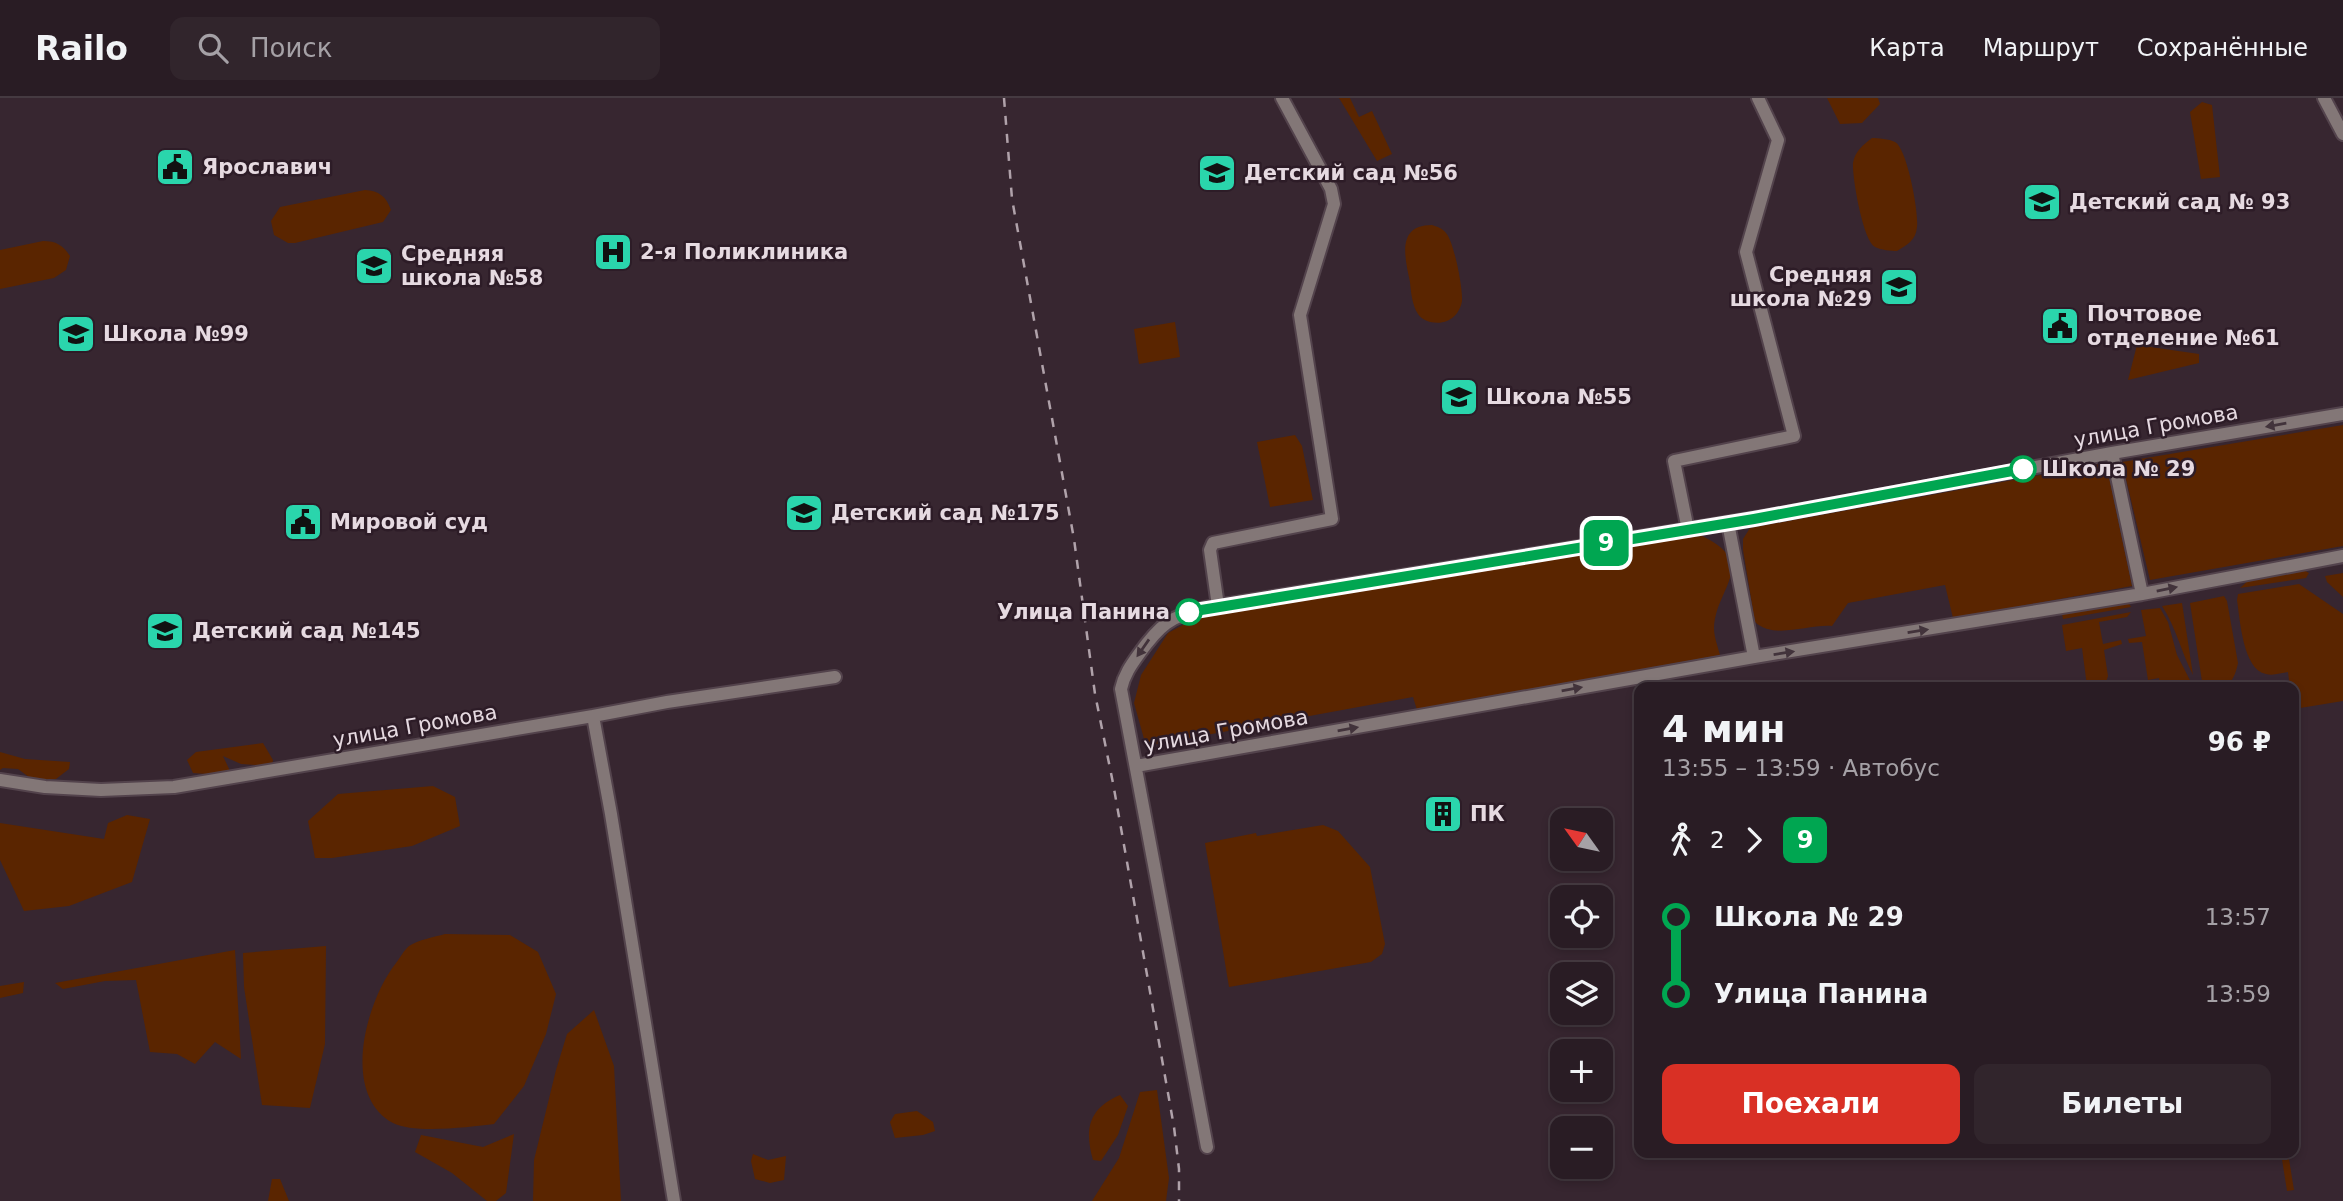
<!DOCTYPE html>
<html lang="ru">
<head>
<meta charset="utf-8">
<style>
	body { margin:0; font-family:"DejaVu Sans",sans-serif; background:#31252c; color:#f1f3f6; height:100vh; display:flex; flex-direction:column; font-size:26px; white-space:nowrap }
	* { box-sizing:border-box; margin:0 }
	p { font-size:23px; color:#a5a1a6 }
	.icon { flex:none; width:38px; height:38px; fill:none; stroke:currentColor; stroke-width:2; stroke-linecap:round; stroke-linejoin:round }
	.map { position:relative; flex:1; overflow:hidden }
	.side { position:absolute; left:1634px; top:584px; width:665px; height:476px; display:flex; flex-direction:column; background:#291c24; border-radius:14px; box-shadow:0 4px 10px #0003,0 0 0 2px #453a41 }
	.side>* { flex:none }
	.badge { padding:0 14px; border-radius:10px; font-size:24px; line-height:46px }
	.needle { width:46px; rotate:303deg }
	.tools { position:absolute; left:1550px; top:710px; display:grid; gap:14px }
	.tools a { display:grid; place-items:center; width:63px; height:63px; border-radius:14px; background:#291c24; box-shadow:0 4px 10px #0003,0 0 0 2px #453a41; font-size:35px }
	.map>.badge { position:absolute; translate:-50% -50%; box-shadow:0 0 0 4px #fff }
	.legs { display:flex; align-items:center; gap:10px; height:77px; padding:0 28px; font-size:23px }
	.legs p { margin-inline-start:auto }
	.headline { display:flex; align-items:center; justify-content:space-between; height:119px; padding:0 28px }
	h1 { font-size:38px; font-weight:800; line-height:52px }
	.button { display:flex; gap:14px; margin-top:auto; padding:14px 28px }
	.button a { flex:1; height:80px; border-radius:14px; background:#d93025; color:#fff; font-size:28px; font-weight:800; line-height:80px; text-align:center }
	.button a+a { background:#31252c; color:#f1f3f6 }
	ul { padding:0 28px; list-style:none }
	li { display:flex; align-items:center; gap:24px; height:77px; font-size:26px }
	li i { display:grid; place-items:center; width:10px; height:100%; margin:0 9px; background:currentColor }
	li i::after { content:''; width:18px; height:18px; margin:-9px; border:5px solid; border-radius:50%; background:#291c24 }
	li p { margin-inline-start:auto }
	li:first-child i { background:linear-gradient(#0000 50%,currentColor 0) }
	li:last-child i { background:linear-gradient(currentColor 50%,#0000 0) }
	header { display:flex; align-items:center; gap:42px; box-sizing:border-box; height:98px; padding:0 35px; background:#291c24; border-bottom:2px solid #453a41 }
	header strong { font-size:33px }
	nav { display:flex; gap:38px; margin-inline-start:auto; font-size:24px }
	.search { width:490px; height:63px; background:#31252c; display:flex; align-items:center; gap:18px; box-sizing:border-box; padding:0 24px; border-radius:14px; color:#a5a1a6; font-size:26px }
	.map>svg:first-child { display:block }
	.green { fill:#5a2500 }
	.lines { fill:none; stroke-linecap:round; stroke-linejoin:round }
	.minor-casing { stroke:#53434c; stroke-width:16 }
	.minor { stroke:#837777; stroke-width:12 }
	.rail { stroke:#b0a2aa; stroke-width:2.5; stroke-dasharray:9 9; stroke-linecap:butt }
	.oneway { fill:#42333b }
	.line-1-casing { stroke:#fff; stroke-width:16 }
	.line-1 { stroke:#00a651; stroke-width:10 }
	.stop-1-dot { fill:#fff; stroke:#00a651; stroke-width:3.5 }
	.labels { text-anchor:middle; stroke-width:5; stroke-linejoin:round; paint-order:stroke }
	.poi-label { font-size:21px; font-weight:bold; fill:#e6dae1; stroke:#2d1c27; text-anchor:start }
	.street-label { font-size:21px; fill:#e6dae1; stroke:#2d1c27 }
	.stop-label { font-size:21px; font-weight:bold; fill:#e6dae1; stroke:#2d1c27; text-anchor:start }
</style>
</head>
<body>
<header>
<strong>Railo</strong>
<div class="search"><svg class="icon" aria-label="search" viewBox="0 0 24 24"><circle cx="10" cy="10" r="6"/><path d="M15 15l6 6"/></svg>Поиск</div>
<nav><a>Карта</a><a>Маршрут</a><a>Сохранённые</a></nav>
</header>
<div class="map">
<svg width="2343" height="1103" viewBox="0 0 2343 1103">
	<rect width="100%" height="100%" fill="#372630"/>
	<path class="green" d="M1339,0H1350L1359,19L1372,13L1392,56L1377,63Z
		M1827,0H1878L1880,6L1862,25L1840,26Z
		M2202,4L2212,7L2220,79L2201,81L2190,14Z
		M1872,40C1878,40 1889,41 1895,44C1907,50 1919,115 1917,129C1916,142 1907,147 1897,153C1891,153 1881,152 1875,149C1863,143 1852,79 1853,65C1855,53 1863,47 1872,40Z
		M365,92C379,93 386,98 391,112L383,124L295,145H288L274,137L271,123L280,109Z
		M1432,127C1438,129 1442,130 1446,135C1454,144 1463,190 1462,203C1461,211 1455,220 1447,223C1437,227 1423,224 1418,216C1412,207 1411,194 1410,184C1405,160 1396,127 1432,127Z
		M43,143C56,143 63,147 70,158L66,172L54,180L0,191V152Z
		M1175,224L1180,259L1139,266L1134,231Z
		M2137,247L2199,256V265L2128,282Z
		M2343,327V448L2150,482L2122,364Z
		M1295,337L1302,348L1313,402L1270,409L1257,344Z
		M2106,365L2132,488L1953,520L1945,487L1848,505L1832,528C1808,526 1774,542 1755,524L1743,452V441L1750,430Z
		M1702,438C1760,466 1715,490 1714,530C1714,539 1718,549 1720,557L1417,612L1413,599L1146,648L1134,605L1141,577L1168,535L1194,521L1644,444Z
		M2298,469L2309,475L2306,480L2240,490L2251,480Z
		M2343,475V499L2327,484L2325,478Z
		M2299,486L2343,516V603L2294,611V590H2290L2288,574C2281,575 2273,578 2266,576C2243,572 2240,522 2237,502L2238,496Z
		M2224,498L2227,503L2238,565C2233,589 2225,590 2203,590L2190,505Z
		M2127,502L2131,509L2063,521L2061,511Z
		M2182,505L2193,577C2181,554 2176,529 2162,508Z
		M2160,510L2168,524L2177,557L2194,590H2161L2159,580L2148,582L2142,544L2129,545L2128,541L2146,538L2141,512Z
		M2131,514L2127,519L2099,524L2103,546L2121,542L2122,546L2104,552L2108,578L2106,584L2087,588L2082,550L2066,553L2062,527Z
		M263,645L273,662L272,668L241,666L223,658L230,673L207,676L193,675L187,662L196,654Z
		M0,654L25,661L70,664L69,671L56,681L33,682L18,671L3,670L0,672Z
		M433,688L455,699L460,728L412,748L332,760H315L308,723L338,696Z
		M127,717L150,721L132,784L69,808L24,813L0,762V725L104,741L108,725Z
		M1323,727L1338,733L1370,769L1385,846L1382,856L1371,864L1229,889L1205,745L1256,735L1257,738Z
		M445,836L510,837L538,854L556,896L546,936L524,988L494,1026C470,1029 414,1036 393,1025C340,996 366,903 396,865C400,860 404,852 409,848C418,842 434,839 445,836Z
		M326,848L325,946L310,1010L262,1007L244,889L243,855Z
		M235,852L241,961L215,944L195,966L177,956L150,954L136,882L105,883L63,891L55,885Z
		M24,884L23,895L0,900V888Z
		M594,912L614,968L621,1103H533L534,1062L556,972L567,936Z
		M1157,992L1169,1080L1166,1103H1092L1119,1060L1140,994Z
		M1120,997L1128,1008L1118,1037L1101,1063L1093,1062C1084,1031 1089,1010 1120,997Z
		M917,1013L933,1024L935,1033L923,1037L895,1040L890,1024L895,1016Z
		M514,1036L506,1095L496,1103H487L452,1075L415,1054L421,1037L483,1049Z
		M2281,1055H2288L2294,1092L2287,1093Z
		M753,1056L768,1062L786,1058L784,1082L770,1085L755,1081L751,1063Z
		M272,1081H280L289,1103H268Z"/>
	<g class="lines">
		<defs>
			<path id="minor" d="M2324,0L2343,36
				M2112,355L2142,496
				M1728,425L1754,559
				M1688,432L1674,363L1794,338L1746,154L1778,42L1758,0
				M1218,508L1210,452L1213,445L1332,421L1300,217L1334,106L1331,91L1282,0
				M593,618L611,716L674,1103
				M1136,668L1754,559L2142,496L2343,458
				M0,682L45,689L101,692L174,689L593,618L667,604L835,579
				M1207,1049L1121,591C1124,577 1131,567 1139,556C1159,528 1170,518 1205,510L1780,416L2112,355L2343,316"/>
		</defs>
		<use href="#minor" class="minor-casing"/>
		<use href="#minor" class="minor"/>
		<path class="rail" d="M1004,0L1012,101L1074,441L1095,596L1113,685L1174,1029L1179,1071V1103"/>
	</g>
	<defs><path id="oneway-solid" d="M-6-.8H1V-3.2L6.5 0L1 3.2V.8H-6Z" transform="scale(1.75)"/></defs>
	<g class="oneway">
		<use href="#oneway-solid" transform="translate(2276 327) rotate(170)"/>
		<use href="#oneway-solid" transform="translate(2167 491) rotate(-11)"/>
		<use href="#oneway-solid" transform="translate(1918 533) rotate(-9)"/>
		<use href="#oneway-solid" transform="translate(1143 550) rotate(125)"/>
		<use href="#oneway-solid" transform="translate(1784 555) rotate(-9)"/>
		<use href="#oneway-solid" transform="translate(1572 591) rotate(-10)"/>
		<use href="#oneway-solid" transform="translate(1348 631) rotate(-10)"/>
	</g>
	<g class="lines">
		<defs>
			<path id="line-1" d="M1189,514L1754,421L2023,371"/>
		</defs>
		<use href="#line-1" class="line-1-casing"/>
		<use href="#line-1" class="line-1"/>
	</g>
	<defs>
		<symbol id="civic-square" viewBox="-11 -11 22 22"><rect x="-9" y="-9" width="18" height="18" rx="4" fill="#2ad5ac" stroke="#2d1c27"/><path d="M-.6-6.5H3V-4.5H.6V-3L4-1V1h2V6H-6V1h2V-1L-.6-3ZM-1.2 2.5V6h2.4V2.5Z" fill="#111"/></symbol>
		<symbol id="school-square" viewBox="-11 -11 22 22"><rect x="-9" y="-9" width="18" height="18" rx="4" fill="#2ad5ac" stroke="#2d1c27"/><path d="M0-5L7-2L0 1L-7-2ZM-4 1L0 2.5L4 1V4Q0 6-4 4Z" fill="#111"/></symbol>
		<symbol id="hospital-square" viewBox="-11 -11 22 22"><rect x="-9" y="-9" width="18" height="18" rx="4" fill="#2ad5ac" stroke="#2d1c27"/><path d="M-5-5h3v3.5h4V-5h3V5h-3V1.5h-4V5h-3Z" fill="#111"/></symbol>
		<symbol id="building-square" viewBox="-11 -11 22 22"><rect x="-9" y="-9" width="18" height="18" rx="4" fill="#2ad5ac" stroke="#2d1c27"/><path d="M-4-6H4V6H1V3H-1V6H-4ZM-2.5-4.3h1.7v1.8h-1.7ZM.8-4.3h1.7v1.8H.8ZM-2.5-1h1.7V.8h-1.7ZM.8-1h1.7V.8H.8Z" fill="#111"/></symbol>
	</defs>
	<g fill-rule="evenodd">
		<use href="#civic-square" x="153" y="47" width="44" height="44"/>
		<use href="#school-square" x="1195" y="53" width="44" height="44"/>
		<use href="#school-square" x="2020" y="82" width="44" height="44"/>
		<use href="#hospital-square" x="591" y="132" width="44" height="44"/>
		<use href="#school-square" x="352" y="146" width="44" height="44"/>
		<use href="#school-square" x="1877" y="167" width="44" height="44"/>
		<use href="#civic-square" x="2038" y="206" width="44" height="44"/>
		<use href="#school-square" x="54" y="214" width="44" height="44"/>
		<use href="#school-square" x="1437" y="277" width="44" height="44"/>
		<use href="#school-square" x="782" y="393" width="44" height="44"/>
		<use href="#civic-square" x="281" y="402" width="44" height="44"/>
		<use href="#school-square" x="143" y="511" width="44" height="44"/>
		<use href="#building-square" x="1421" y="694" width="44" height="44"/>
	</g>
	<g class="stop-1-dot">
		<circle cx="2023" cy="371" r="12"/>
		<circle cx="1189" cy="514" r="12"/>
	</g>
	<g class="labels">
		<g class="poi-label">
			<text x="202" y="76">Ярославич</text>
			<text x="1244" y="82">Детский сад №56</text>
			<text x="2069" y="111">Детский сад № 93</text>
			<text x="640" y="161">2-я Поликлиника</text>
			<text x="401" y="163">Средняя<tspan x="401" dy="24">школа №58</tspan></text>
			<text x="1872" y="184" text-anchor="end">Средняя<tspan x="1872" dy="24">школа №29</tspan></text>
			<text x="2087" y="223">Почтовое<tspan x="2087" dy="24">отделение №61</tspan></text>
			<text x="103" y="243">Школа №99</text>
			<text x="1486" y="306">Школа №55</text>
			<text x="831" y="422">Детский сад №175</text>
			<text x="330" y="431">Мировой суд</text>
			<text x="192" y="540">Детский сад №145</text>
			<text x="1470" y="723">ПК</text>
		</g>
		<g class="street-label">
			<text transform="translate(2156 328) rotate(-10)" y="7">улица Громова</text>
			<text transform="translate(415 628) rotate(-10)" y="7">улица Громова</text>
			<text transform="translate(1226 633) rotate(-10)" y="7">улица Громова</text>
		</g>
		<g class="stop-label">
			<text x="2042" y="378">Школа № 29</text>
			<text x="1170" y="521" text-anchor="end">Улица Панина</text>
		</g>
	</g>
</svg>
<div class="tools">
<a><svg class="needle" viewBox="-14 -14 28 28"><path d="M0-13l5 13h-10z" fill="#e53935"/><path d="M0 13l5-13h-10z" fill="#a5a1a6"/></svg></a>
<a><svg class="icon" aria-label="locate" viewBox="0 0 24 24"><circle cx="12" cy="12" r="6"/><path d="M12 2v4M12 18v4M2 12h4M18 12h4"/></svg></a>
<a><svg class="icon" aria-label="layers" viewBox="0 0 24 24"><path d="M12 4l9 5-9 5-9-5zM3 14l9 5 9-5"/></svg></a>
<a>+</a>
<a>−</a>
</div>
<b class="badge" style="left:1606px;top:445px;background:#00a651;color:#fff">9</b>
<section class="side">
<div class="headline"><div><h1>4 мин</h1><p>13:55 – 13:59 · Автобус</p></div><b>96 ₽</b></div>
<div class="legs"><svg class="icon" aria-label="walk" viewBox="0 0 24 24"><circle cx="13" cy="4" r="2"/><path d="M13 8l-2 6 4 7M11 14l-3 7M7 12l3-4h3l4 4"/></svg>2<svg class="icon" aria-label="forward" viewBox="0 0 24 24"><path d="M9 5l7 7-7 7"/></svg><b class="badge" style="background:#00a651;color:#fff">9</b></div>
<ul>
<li><i style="color:#00a651"></i><b>Школа № 29</b><p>13:57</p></li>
<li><i style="color:#00a651"></i><b>Улица Панина</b><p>13:59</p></li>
</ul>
<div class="button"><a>Поехали</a><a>Билеты</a></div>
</section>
</div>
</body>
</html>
